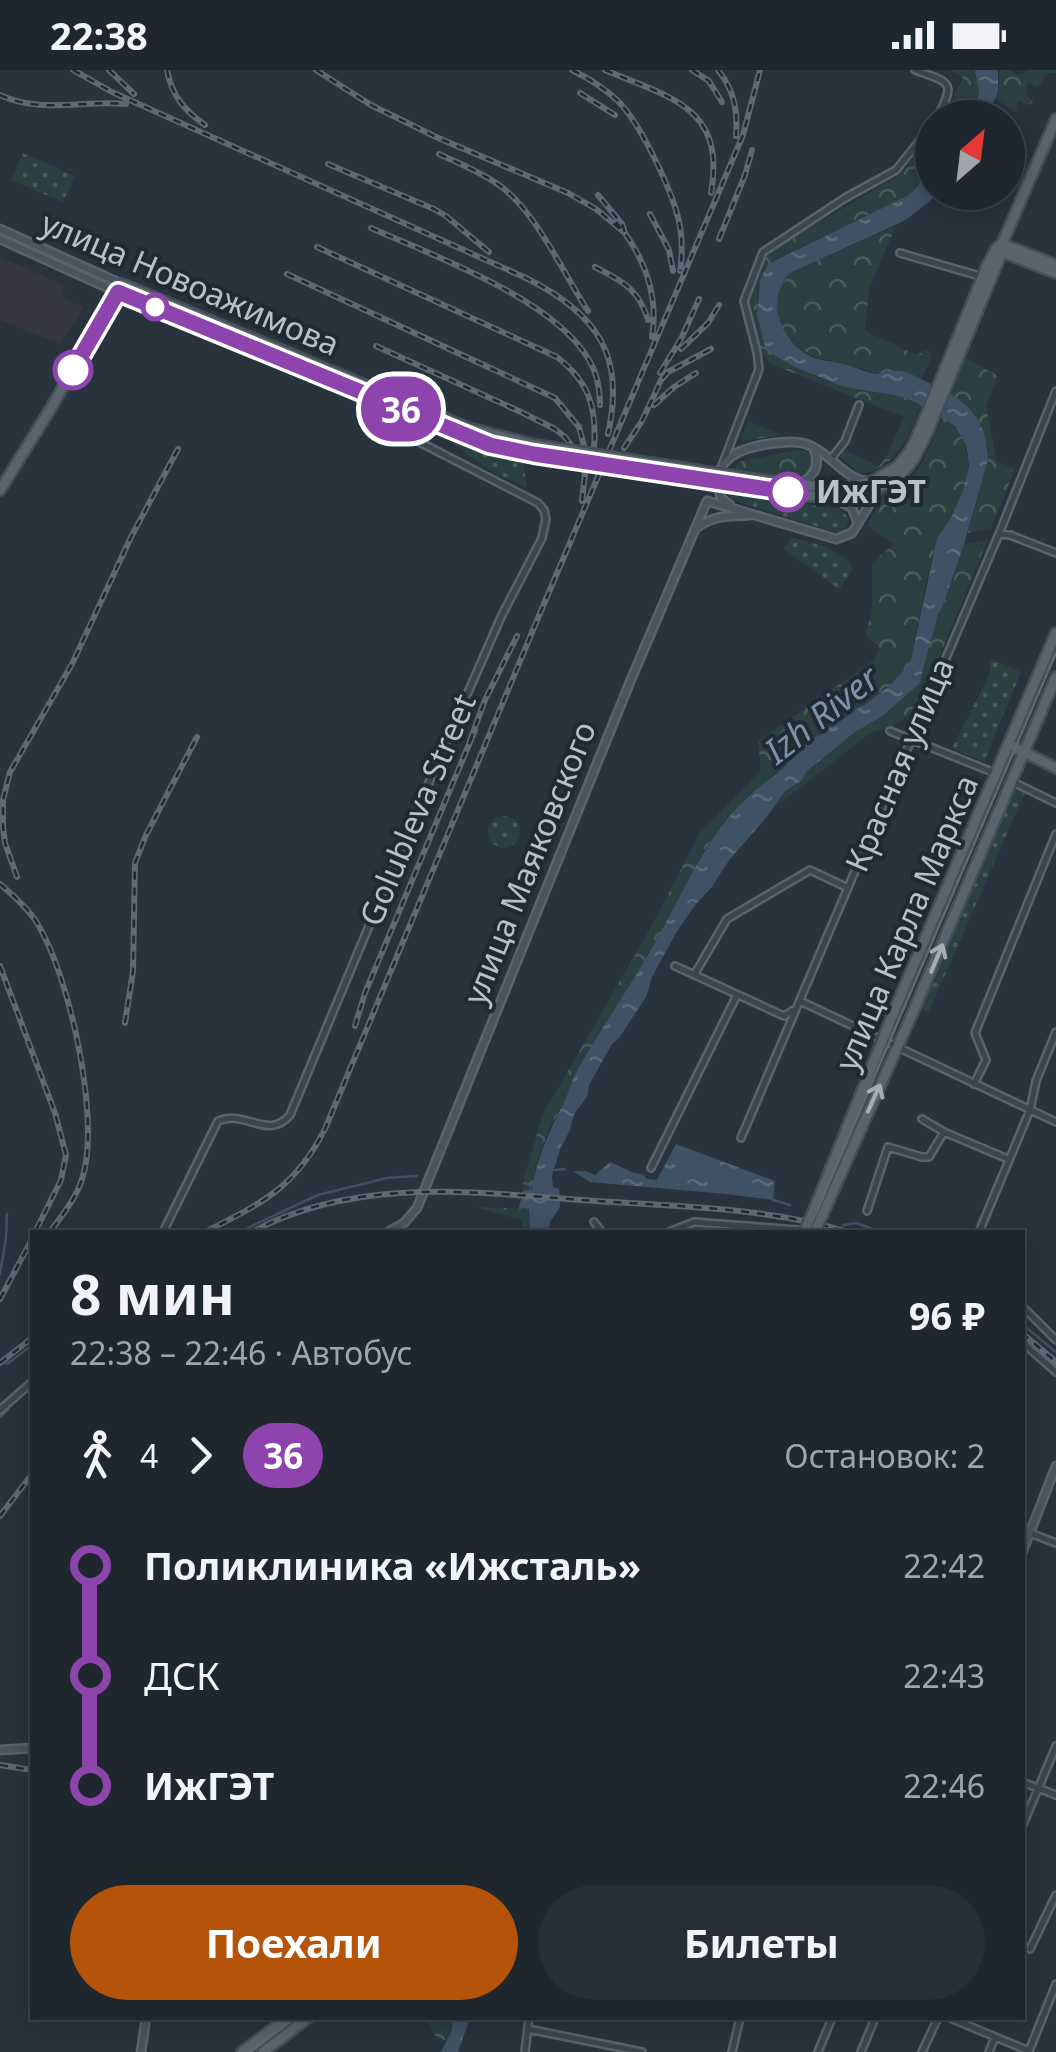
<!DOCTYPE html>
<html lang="ru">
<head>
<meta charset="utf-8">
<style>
	body { margin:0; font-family:"Noto Sans",sans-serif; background:#262e36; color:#f1f3f6; height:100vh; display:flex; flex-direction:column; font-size:38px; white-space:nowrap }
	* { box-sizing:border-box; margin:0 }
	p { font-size:32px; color:#a1a5aa }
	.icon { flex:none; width:55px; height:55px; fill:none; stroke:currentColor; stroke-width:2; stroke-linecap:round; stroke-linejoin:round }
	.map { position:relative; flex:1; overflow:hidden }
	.details { position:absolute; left:30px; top:1160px; width:995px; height:790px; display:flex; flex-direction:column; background:#1e262e; border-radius:0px; box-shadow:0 5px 25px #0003,0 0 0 2px #3c434a }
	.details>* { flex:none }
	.badge { padding:0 20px; border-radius:32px; font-size:35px; line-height:65px }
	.needle { width:65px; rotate:28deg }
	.controls { position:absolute; left:915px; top:30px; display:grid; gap:20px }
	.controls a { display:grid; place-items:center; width:110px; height:110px; border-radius:50%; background:#1e262e; box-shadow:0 5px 25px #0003,0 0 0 2px #3c434a; font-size:50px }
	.map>.badge { position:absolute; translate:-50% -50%; box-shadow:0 0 0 5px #fff }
	.legs { display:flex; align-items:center; gap:15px; height:110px; padding:0 40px; font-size:32px }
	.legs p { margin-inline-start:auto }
	.head { display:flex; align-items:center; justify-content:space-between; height:170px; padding:0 40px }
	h1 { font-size:55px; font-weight:700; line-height:75px }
	.button { display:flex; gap:20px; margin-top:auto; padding:20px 40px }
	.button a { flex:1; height:115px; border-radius:60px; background:#b45309; color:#fff; font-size:40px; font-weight:700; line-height:115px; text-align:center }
	.button a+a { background:#262e36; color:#f1f3f6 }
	ul { padding:0 40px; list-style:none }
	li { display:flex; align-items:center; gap:35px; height:110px; font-size:38px }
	li i { display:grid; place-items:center; width:15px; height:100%; margin:0 12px; background:currentColor }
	li i::after { content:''; width:25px; height:25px; margin:-12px; border:8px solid; border-radius:50%; background:#1e262e }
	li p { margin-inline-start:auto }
	li:first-child i { background:linear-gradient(#0000 50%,currentColor 0) }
	li:last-child i { background:linear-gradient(currentColor 50%,#0000 0) }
	.status { display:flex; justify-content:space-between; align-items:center; height:70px; padding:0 50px; background:#1e262e; direction:ltr }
	.status svg { height:28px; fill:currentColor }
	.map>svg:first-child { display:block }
	.medical { fill:#363643 }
	.grass { fill:url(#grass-dots) }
	.forest { fill:url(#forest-crowns) }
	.water { fill:url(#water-ripples) }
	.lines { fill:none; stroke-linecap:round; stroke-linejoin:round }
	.stream { stroke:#3f5265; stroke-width:2.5 }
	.secondary-tunnel { stroke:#3e4853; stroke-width:6; stroke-dasharray:6 3; stroke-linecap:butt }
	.street-casing { stroke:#59636c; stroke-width:10 }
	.secondary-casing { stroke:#59636c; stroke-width:11 }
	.primary-casing { stroke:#454e57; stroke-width:14 }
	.street { stroke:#3b454e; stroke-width:5 }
	.secondary { stroke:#4a5461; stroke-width:6 }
	.primary { stroke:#5a646e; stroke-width:9 }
	.tram { stroke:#5e6975; stroke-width:2.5 }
	.rail-casing { stroke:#5e6975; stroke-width:6 }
	.rail { stroke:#202a33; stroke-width:2.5; stroke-dasharray:8; stroke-linecap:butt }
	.primary-bridge-casing { stroke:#454e57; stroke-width:14; stroke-linecap:butt }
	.primary-bridge { stroke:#5a646e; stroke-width:9 }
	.oneway { stroke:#a5aeb7 }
	.line-1-casing { stroke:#fff; stroke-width:22 }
	.line-1 { stroke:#8e44ad; stroke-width:15 }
	.stop-1-dot { fill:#fff; stroke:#8e44ad; stroke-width:5 }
	.labels { text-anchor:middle; stroke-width:8; stroke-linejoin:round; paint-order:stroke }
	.street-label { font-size:32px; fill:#b8c0c9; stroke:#202a33 }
	.stop-label { font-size:32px; font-weight:bold; fill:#b8c0c9; stroke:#202a33; text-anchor:start }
	.water-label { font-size:35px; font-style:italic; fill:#7b93aa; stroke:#202a33 }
</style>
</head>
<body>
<div class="status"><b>22:38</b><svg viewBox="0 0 49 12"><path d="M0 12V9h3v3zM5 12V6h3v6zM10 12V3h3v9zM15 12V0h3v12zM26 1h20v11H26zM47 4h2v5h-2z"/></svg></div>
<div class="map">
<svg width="1056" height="1982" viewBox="0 0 1056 1982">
	<defs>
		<pattern id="grass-dots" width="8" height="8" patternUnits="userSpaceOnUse" patternTransform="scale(2.5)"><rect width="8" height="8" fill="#2b4040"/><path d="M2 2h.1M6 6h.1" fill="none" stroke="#485a5a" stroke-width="1.8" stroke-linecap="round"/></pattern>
		<pattern id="forest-crowns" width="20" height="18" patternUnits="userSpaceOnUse" patternTransform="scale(2.5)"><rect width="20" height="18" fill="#2b4040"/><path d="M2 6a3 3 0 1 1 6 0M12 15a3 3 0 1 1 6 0" fill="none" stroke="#485a5a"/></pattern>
		<pattern id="water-ripples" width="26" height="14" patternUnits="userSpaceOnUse" patternTransform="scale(2.5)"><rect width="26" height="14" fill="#3f5265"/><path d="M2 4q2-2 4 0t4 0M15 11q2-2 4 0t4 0" fill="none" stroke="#59697a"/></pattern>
	</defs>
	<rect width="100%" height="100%" fill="#28333e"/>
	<path class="medical" d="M0,187L65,215L62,228L84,237L60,274L0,250Z"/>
	<path class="grass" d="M23,83L75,106L63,132L11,110Z
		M453,373L505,390L523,391L527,418L487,399Z
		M726,422L839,439L849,448L845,461L834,462L742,433L731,428Z
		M792,467C812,474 845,478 853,499L839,519L784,479Z
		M990,588L1021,602L984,692L952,678L990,603Z
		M1016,716L1026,720L929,942L919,938Z
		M488 762a16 16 0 1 1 32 0a16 16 0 1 1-32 0Z"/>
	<path class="forest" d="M951,0H975L979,23L971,47L943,48L963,8Z
		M999,0H1011L1014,4H1019L1031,0H1056V3H1047L1038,17L1028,12L1025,23L1033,32L1029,35L1018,31L1016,42L995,29L999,23Z
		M932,63V101L909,125L778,188C747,206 758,248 765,276L816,307L844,317L899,326L922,335C908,365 898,399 860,404L841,388L842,379L879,396L886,387L904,347L771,294L758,277L745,232L765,184L900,105Z
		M896,156L869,218L865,261L917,285L925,280L930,282L931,287L922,309L902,301L879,304L843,293L816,288L798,277L785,264L777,248L776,230L779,219L790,203Z
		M965,287L998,306L986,336L997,391L1015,399L991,458L968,463L988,390V376L951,324Z
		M943,347C979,374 971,411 952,446C947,456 939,463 936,473C925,511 919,551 911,590C895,618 852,645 823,661L820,666L814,667L803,674L788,695L772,705L764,714L747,727L727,749L704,781L657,871L576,1004L564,1033L550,1057L536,1094L532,1120L523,1121L525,1105L542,1046L651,857L700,763L761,700L758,671L874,590L880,578L865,565L872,541V493L894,474L867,456L885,423L908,410L921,395Z
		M748,351L782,365L742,371L741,368Z
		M797,380L807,381L813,390C810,402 806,405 793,407L734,399L738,392Z
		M987,471L918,639L891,657L870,663L773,739L785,721L801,711L807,701L855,662L881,647L918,614L938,543L942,538L964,474Z
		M475,1137L528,1139L530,1162H522V1150Z
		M429,1948H453L448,1969L441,1971C433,1965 430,1958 429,1948Z"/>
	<path class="water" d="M975,0H997L998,2V21L988,47H971L979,23Z
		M932,101V122L937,123L929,132L904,151L790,203C763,231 782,276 817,289C824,291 832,291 839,293C852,295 863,302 876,304C884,304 891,300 899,301C908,301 918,308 927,312C964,329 987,346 988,390L964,474L942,538L938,544L919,614L881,647L855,662L807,701L801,711L785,721L766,748L730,789L711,818L695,835L676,863L652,907L646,927L619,968L612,974L589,1015L588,1024L584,1031L574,1044L570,1060L560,1079L552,1106L553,1117L559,1119L560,1137L550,1152L548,1162H530L529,1139L519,1138L523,1121L532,1119C537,1087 549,1063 563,1034C569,1023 572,1010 578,999C603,955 633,913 657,869C680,829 697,787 726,751C743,728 766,712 787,695L786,688C795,679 808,667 820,666L822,661C852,645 894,618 911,590L937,468L951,448L963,421L969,397L967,377L955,356L917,333L899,326L844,317L795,297L772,284L765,276L757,244L760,210L768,194L909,125Z
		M676,1074L775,1111L773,1130L726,1124L590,1112L573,1101H585L595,1105L610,1092L634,1103L642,1104L647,1109L657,1110Z
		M453,1948H470L458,1982H441L451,1962Z"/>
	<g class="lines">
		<path class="stream" d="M555,1100L565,1099
			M524,1113L533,1115
			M773,1130L790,1135
			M843,1155L856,1153L882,1162
			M239,1162L318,1125L387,1108L417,1106
			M0,1204L6,1168L7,1144
			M1022,1254L1056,1282
			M3,1290L7,1294L32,1275
			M0,1347L8,1340"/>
		<path class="secondary-tunnel" d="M707,431L716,409"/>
		<defs>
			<path id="street" d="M915,0C951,13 956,11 937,48
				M900,183L983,207
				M831,389L845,371L859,335
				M723,393L759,299L757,282L744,231L763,182L845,128L896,100L932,55
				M999,464L1010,465L1056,483
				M890,661L995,703
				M1013,712L1056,733
				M675,896L784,946L794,940
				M694,905L727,849L810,800L848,818
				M800,931L1056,1052
				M974,1014L986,990L975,963L1056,764
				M922,1049L944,1062L1008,1089
				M741,1068L999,464L1056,321
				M651,1098L737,925
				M867,1141L888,1077L922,1087H929L944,1062
				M594,1152L602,1162
				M163,1162L218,1051C245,1039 268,1071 290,1045L435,698L501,547L542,468L546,449L544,440L538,433L396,360L388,354L381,334
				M669,1162L694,1152L798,1160
				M979,1162L1030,1040L1036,1011L1056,962
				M1022,1236L1056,1270
				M1022,1272L1056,1302
				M0,1340L32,1312
				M1022,1460L1056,1473
				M1022,1712L1056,1725
				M1022,1757L1056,1676
				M1030,1879L1056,1825
				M950,1948L1029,1981
				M528,1959L642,1982
				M1029,1981L1056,1914
				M525,1982L529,1948
				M732,1982L740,1948
				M818,1982L832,1948
				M861,1982L875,1948
				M922,1982L938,1948
				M989,1982L995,1967"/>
			<path id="secondary" d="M0,159L122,214
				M0,169L117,222
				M721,398C723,394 729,388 732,386C747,375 795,367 811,376C831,385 844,407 865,411
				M716,409L721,428L730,435
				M803,412C817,404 820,392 813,377
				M834,428L852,438L858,453
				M696,458C716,444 727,447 750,445
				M388,1162L404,1153L417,1138L630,612L707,431L836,469L852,463L880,417
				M1022,1483L1056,1396
				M0,1680L32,1678
				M141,1982L146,1948"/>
			<path id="primary" d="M1002,174L1056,195
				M1002,182L1056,203
				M118,222L465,366L504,378L534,384
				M746,408L839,419L871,412L898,396L910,381L920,360L987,196L996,179L1002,174L1056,49
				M744,416C794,424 860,441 903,402C914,392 920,376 927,363L1002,182V174
				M0,420L51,338L122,214L468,358L535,375
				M1010,675L1056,698
				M814,1140L898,932L1056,563
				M823,1144L910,949L1056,607
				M242,1982L287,1948
				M263,1982L308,1948"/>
		</defs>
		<use href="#street" class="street-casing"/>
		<use href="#secondary" class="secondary-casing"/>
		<use href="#primary" class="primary-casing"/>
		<use href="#street" class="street"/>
		<use href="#secondary" class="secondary"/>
		<use href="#primary" class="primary"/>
		<path class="tram" d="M808,1162L1056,583
			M250,1982L295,1948"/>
		<defs>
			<path id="rail" d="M73,0L112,22L526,208C596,243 626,284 608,364
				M109,0L134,24
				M167,0C172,26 184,40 205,55
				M316,0L371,35L436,67L568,123L596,139L625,163L622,154L598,125
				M572,0C588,8 604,18 617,30C639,51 667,111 676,140C682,159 683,182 680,201
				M605,0C671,28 726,37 711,123
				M692,0L709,11L722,32
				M718,0C734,20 738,40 736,66
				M580,23L615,45
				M0,25C40,44 83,30 126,34
				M439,84C458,93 478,101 496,113C533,136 564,204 588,241
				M328,94L434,139L446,146L489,182
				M650,144L669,180L673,201
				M616,152C644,185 659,225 652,267
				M371,158C434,186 554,229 589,290C597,303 600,320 600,335
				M719,169L745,105L752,80
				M317,177L557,287C590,313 597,338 594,379
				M595,197C623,212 638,218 648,250
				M287,204L555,328L579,357L588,391
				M376,276L523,343L555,359L565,367L579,385L585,404L582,431
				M681,279L708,253L719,235
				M660,303L682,267L699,229
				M654,335L674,317L696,303
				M624,378L642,351L661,310L668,302L711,279
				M470,671L485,630L517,566
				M17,807L5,773L3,757V730L10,702L72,594L131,467L178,379
				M0,814C13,825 28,838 37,853C69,904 99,1043 84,1102C79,1125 63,1144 50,1162
				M0,896L55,1043L66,1085L61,1110L35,1162
				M125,953L133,901L135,793L146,765L197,667
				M355,956L365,923L475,660
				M205,1162C262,1133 295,1118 325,1059L538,548L743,65L760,0
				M252,1162C363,1102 493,1125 613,1132C693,1137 771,1139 848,1162
				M0,1229L32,1169
				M1022,1263L1056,1292
				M0,1293L32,1268
				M0,1446L32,1404
				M0,1695L32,1700"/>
		</defs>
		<use href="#rail" class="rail-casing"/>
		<use href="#rail" class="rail"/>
		<defs>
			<path id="primary-bridge" d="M535,375L746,408
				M534,384L744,416
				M804,1162L814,1140
				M815,1162L823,1144"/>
		</defs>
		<use href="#primary-bridge" class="primary-bridge-casing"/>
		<use href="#primary-bridge" class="primary-bridge"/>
	</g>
	<defs><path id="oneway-shaft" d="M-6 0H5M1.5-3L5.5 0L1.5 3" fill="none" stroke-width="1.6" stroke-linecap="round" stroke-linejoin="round" transform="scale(2.5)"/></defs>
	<g class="oneway">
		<use href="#oneway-shaft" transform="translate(937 888) rotate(-67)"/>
		<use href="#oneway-shaft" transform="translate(874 1028) rotate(-66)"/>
	</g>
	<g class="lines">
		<defs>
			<path id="line-1" d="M73,300L118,222L490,375L534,384L788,422"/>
		</defs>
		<use href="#line-1" class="line-1-casing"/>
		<use href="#line-1" class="line-1"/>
	</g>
	<g class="stop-1-dot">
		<circle cx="155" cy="237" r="12"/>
		<circle cx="73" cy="300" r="18"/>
		<circle cx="788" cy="422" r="18"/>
	</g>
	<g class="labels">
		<g class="street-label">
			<text transform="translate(190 214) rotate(23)" y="11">улица Новоажимова</text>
			<text transform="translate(900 695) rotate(-67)" y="11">Красная улица</text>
			<text transform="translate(418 740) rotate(-67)" y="11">Golubleva Street</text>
			<text transform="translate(530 793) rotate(-68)" y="11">улица Маяковского</text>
			<text transform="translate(907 853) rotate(-67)" y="11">улица Карла Маркса</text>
		</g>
		<g class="stop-label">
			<text x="816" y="433">ИжГЭТ</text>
		</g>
		<g class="water-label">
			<text transform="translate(822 645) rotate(-38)" y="12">Izh River</text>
		</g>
	</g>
</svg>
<div class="controls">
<a><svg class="needle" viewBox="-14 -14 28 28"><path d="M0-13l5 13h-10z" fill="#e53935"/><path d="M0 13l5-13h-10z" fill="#a1a5aa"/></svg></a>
</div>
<b class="badge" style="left:401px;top:339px;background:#8e44ad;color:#fff">36</b>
<section class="details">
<div class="head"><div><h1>8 мин</h1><p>22:38 – 22:46 · Автобус</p></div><b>96 ₽</b></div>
<div class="legs"><svg class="icon" aria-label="walk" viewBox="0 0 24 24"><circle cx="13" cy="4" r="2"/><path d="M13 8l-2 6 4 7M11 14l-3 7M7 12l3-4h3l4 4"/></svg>4<svg class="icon" aria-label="forward" viewBox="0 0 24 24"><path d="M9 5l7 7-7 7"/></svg><b class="badge" style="background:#8e44ad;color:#fff">36</b><p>Остановок: 2</p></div>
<ul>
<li><i style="color:#8e44ad"></i><b>Поликлиника «Ижсталь»</b><p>22:42</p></li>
<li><i style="color:#8e44ad"></i><span>ДСК</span><p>22:43</p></li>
<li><i style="color:#8e44ad"></i><b>ИжГЭТ</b><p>22:46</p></li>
</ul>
<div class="button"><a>Поехали</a><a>Билеты</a></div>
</section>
</div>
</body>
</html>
